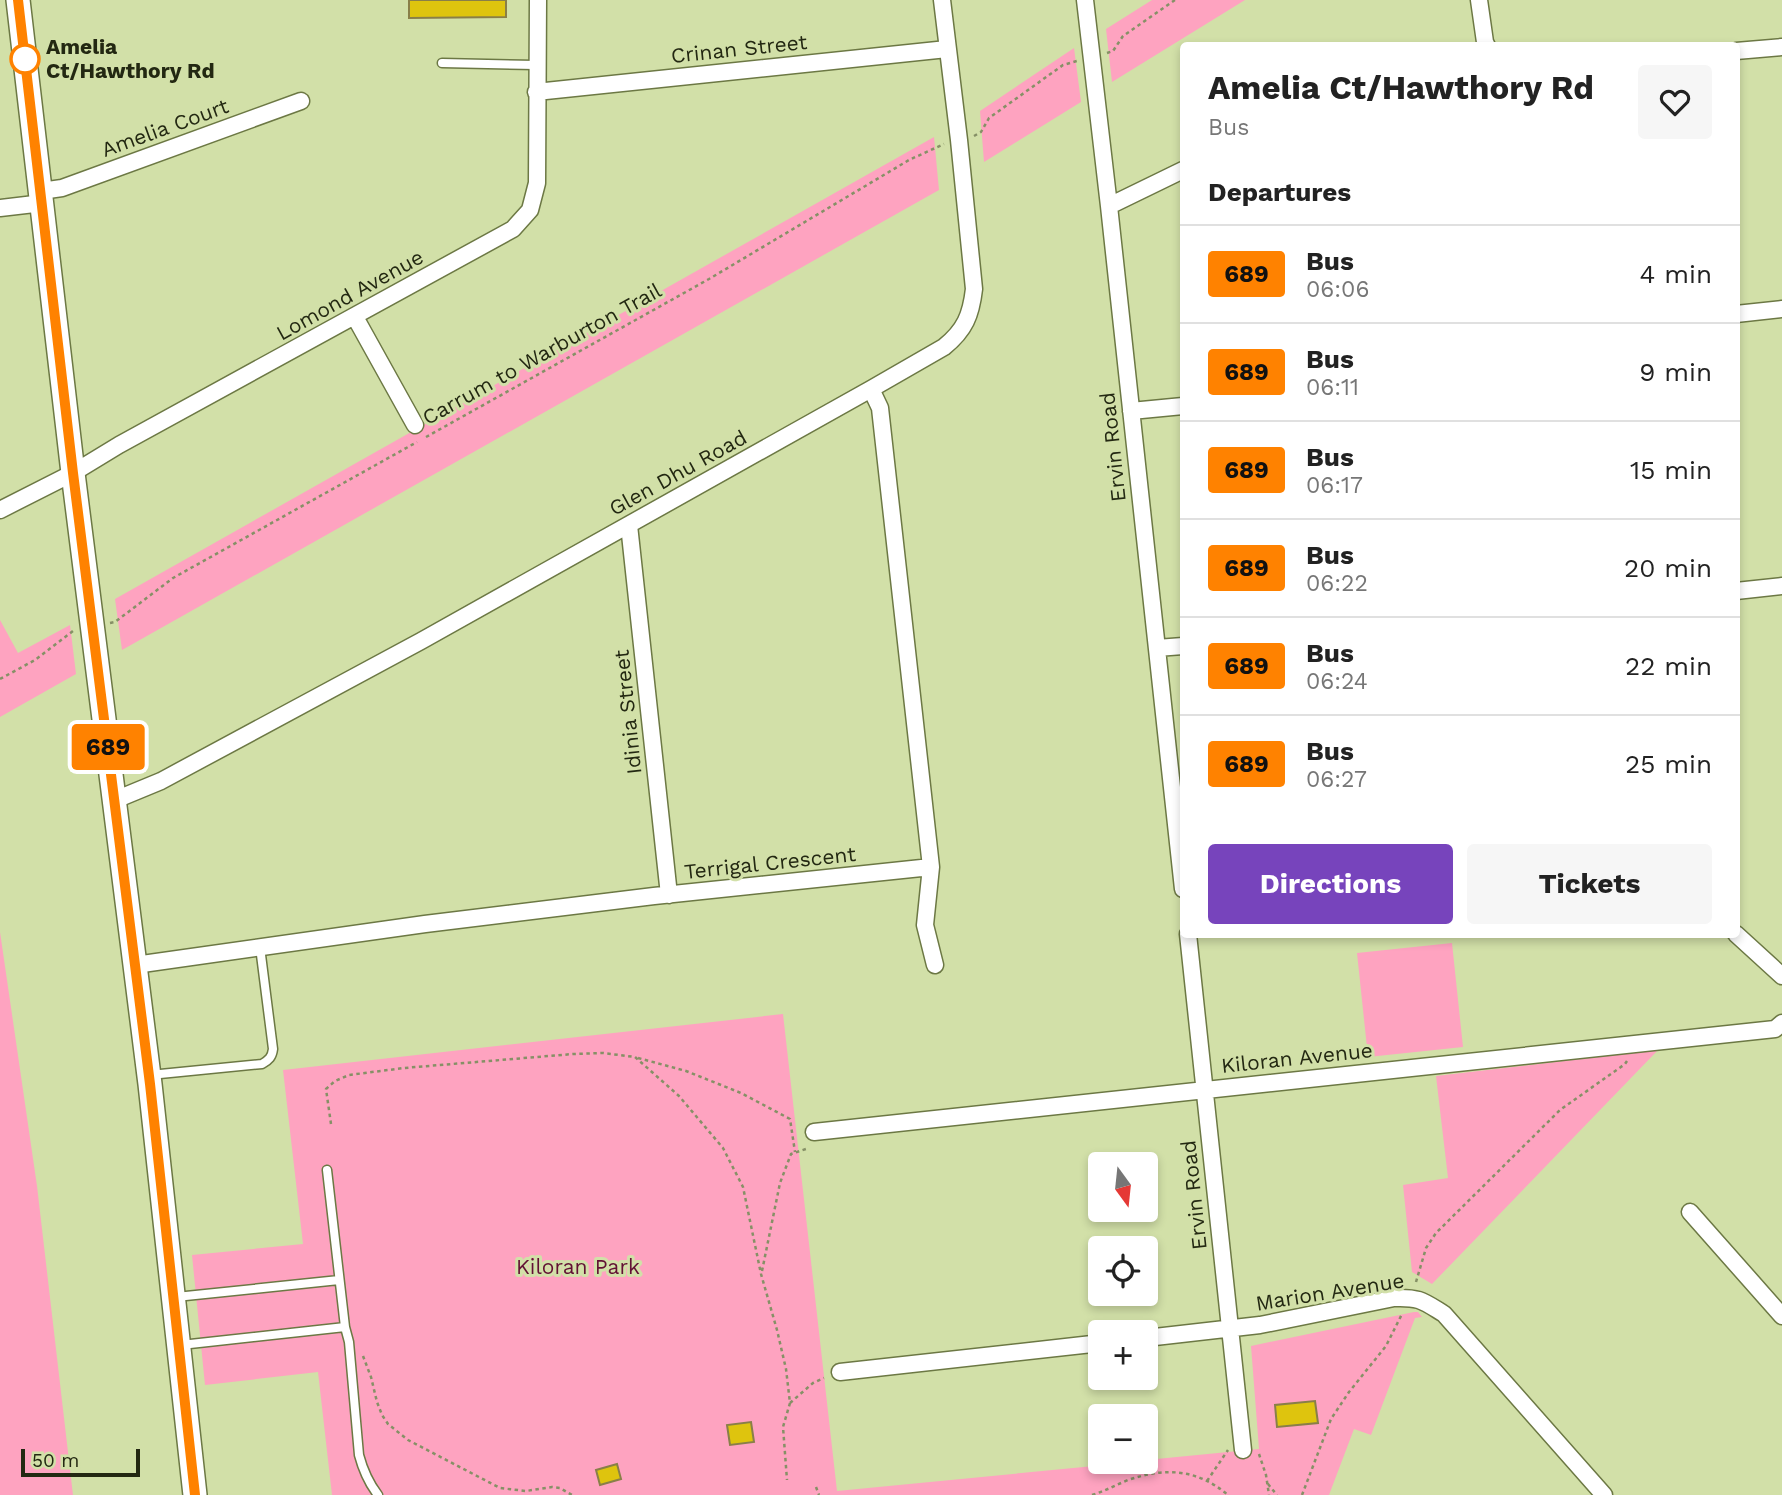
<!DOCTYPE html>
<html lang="en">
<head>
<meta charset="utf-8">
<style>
	body { margin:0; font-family:"Work Sans",sans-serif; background:#f6f6f6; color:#222; height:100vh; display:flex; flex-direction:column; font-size:26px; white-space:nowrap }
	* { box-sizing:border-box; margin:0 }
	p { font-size:23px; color:#767676 }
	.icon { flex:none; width:38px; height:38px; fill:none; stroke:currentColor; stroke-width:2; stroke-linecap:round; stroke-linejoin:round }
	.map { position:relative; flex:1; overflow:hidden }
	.panel { position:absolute; left:1180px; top:42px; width:560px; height:896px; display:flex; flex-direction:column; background:#fff; border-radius:7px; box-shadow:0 4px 10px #0003 }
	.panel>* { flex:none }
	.badge { padding:0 14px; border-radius:5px; font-size:24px; line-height:46px }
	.needle { width:46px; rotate:165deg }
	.tools { position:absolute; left:1088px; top:1152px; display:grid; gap:14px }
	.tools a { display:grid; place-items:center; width:70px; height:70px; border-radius:7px; background:#fff; box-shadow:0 4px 10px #0003; font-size:35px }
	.scale { position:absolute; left:21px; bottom:18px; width:119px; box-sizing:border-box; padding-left:7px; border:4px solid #232812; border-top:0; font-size:19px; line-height:24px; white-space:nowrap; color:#232812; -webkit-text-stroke:5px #d2e0a8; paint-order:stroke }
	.map>.badge { position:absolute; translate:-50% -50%; box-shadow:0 0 0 4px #fff }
	h2 { padding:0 28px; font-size:26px; line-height:63px }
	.round { display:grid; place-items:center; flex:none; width:74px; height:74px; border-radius:7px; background:#f6f6f6 }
	.headline { display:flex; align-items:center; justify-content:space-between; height:119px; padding:0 28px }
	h1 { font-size:33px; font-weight:700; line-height:52px }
	.cta { display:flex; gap:14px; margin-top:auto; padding:14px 28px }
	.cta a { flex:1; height:80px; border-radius:7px; background:#7744bc; color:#fff; font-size:28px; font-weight:700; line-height:80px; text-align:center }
	.cta a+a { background:#f6f6f6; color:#222 }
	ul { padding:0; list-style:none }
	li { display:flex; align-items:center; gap:21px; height:98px; padding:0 28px; border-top:2px solid #e0e0e0 }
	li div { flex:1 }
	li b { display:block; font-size:26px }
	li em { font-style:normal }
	li .badge { min-width:77px; font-weight:700; text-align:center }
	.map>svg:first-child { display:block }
	.green { fill:#fea3c0 }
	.building { fill:#dec40e; stroke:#897f48; stroke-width:2 }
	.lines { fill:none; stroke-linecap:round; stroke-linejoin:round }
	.lane-casing { stroke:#6c7844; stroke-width:11 }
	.street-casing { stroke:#6c7844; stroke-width:19 }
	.secondary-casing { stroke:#6c7844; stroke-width:26 }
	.path { stroke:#869066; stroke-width:2.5; stroke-dasharray:3.5 3.5; stroke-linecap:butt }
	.lane { stroke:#fff; stroke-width:8 }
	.street { stroke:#fff; stroke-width:16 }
	.secondary { stroke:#fff; stroke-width:23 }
	.line-casing { stroke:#fff; stroke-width:16 }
	.line { stroke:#ff8200; stroke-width:10 }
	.stop-dot { fill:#fff; stroke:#ff8200; stroke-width:3.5 }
	.labels { text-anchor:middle; stroke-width:6; stroke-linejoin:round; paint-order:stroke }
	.stop-label { font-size:21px; font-weight:bold; fill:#232812; stroke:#d2e0a8; text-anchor:start }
	.street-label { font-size:21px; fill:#232812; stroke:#d2e0a8 }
	.park-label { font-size:21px; fill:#621034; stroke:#d2e0a8 }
</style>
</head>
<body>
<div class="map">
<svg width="1782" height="1495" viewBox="0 0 1782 1495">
	<rect width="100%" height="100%" fill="#d2e0a8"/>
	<path class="green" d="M1152,0H1245L1112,82L1106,29Z
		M1074,48L1081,102L984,162L980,111Z
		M934,137L939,190L122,650L115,599Z
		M0,620L18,653L70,625L76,674L0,717Z
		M0,932L37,1186L73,1495H0Z
		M1452,943L1463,1047L1368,1057L1357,953Z
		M783,1014L837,1491L1146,1461V1460L1259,1449L1251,1346L1414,1312H1418L1422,1317L1415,1318L1371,1435L1354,1429L1329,1495H332L318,1372L205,1385L192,1255L303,1244L283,1070Z
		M1658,1050L1432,1284L1412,1272L1403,1185L1448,1178L1436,1076Z"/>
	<path class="building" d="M409,0H506V17L409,18Z
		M1315,1401L1318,1423L1277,1427L1275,1405Z
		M751,1422L754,1442L730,1445L727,1425Z
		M617,1464L621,1479L600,1485L596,1470Z"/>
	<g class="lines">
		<defs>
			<path id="lane" d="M442,63L536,65
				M150,1075L262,1064C269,1060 272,1057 273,1049L260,947
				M327,1170L345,1327L349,1342L359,1455C363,1470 368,1482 378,1495
				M176,1297L339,1280
				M181,1345L345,1327"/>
			<path id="street" d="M1085,0L1109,206L1183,889
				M1479,0L1485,42L1487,46
				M1736,51L1782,47
				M536,92L947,49
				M41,191L62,188L301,101
				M1109,206L1183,170
				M0,208L43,203
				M1736,314L1782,309
				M355,317L415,425
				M1131,411L1183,406
				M0,510L73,473L119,445L513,229L530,210L537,183L538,0
				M629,525L669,895
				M1736,591L1782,586
				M1157,648L1183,646
				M115,800L161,781L421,641L871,389L944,347C965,330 971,315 974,289L959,140L942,0
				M931,867L925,925L935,965
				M1188,934L1243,1450
				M1736,934L1782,976
				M135,965L425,924L654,896L931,867L880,408L871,389
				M814,1132L1775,1029L1782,1023
				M1690,1212L1782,1316
				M1146,1338L1260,1325L1394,1298C1420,1297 1423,1301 1444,1314L1604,1495
				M840,1372L1101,1343"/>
			<path id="secondary" d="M18,0L73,473L150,1084L195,1495"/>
		</defs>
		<use href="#lane" class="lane-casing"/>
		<use href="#street" class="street-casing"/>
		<use href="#secondary" class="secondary-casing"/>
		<path class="path" d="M1107,53L1113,51L1123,36L1175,0
			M974,136L981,132L989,118L1063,65L1077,61
			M426,437L709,279L909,160L944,144
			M110,623L115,622L173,578L417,442
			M0,679L35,660L73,631
			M638,1058L686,1071L741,1093L790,1119L795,1152
			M331,1124L326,1089L335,1081L349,1075L404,1068L573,1054L603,1053L635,1057L679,1096L723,1148L743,1187L761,1274L777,1330L786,1369L790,1403L783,1427L787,1480
			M762,1271L780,1183L791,1154L806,1149
			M1416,1282L1426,1248L1436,1233L1560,1110L1625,1064L1627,1061
			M363,1356L371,1377L377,1402L382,1415L388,1424L408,1440L500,1488L526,1491L552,1487L560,1488L572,1495
			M790,1403L813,1383L824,1378
			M1259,1454L1266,1475L1269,1495
			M1207,1481L1228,1450
			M1268,1484L1277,1495
			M816,1487L819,1495
			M1092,1495C1105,1491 1116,1485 1128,1480C1166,1467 1197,1469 1228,1495
			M1302,1495L1331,1419L1349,1392L1386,1346L1402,1314"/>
		<use href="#lane" class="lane"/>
		<use href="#street" class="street"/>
		<use href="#secondary" class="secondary"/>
	</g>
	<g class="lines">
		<defs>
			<path id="line" d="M18,0L73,473L150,1084L195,1495"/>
		</defs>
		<use href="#line" class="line-casing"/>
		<use href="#line" class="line"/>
	</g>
	<circle class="stop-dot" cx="25" cy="59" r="14"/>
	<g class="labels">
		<g class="stop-label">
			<text x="46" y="54">Amelia<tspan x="46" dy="24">Ct/Hawthory Rd</tspan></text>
		</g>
		<g class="street-label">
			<text transform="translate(739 49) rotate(-6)" y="7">Crinan Street</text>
			<text transform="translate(165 128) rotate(-20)" y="7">Amelia Court</text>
			<text transform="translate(350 295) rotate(-29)" y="7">Lomond Avenue</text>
			<text transform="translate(542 354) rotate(-29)" y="7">Carrum to Warburton Trail</text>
			<text transform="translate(1113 447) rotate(-96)" y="7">Ervin Road</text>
			<text transform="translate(678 473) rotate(-29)" y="7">Glen Dhu Road</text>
			<text transform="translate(628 712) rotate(-96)" y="7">Idinia Street</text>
			<text transform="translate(770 863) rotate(-6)" y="7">Terrigal Crescent</text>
			<text transform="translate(1297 1058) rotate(-6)" y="7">Kiloran Avenue</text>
			<text transform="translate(1194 1195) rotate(-96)" y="7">Ervin Road</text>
			<text transform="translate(1330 1292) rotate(-9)" y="7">Marion Avenue</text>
		</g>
		<g class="park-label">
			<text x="578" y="1274">Kiloran Park</text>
		</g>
	</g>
</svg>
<div class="tools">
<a><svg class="needle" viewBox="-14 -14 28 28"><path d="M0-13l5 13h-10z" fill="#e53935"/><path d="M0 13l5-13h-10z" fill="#767676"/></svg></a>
<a><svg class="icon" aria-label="locate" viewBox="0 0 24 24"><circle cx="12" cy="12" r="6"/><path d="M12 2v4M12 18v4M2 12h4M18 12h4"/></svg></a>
<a>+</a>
<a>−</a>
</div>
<div class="scale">50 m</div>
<b class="badge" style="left:108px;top:747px;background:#ff8200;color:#111">689</b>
<section class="panel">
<div class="headline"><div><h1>Amelia Ct/Hawthory Rd</h1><p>Bus</p></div><a class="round"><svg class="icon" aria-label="heart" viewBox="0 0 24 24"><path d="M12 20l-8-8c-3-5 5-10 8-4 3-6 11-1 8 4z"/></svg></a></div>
<h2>Departures</h2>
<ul>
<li><span class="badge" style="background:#ff8200;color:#111">689</span><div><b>Bus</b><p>06:06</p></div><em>4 min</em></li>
<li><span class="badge" style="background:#ff8200;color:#111">689</span><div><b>Bus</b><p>06:11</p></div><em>9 min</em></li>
<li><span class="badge" style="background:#ff8200;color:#111">689</span><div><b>Bus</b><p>06:17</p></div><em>15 min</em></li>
<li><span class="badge" style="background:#ff8200;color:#111">689</span><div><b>Bus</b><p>06:22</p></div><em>20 min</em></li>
<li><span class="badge" style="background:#ff8200;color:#111">689</span><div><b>Bus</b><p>06:24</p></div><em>22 min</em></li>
<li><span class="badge" style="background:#ff8200;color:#111">689</span><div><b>Bus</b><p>06:27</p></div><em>25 min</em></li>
</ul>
<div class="cta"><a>Directions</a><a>Tickets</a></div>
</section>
</div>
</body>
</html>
